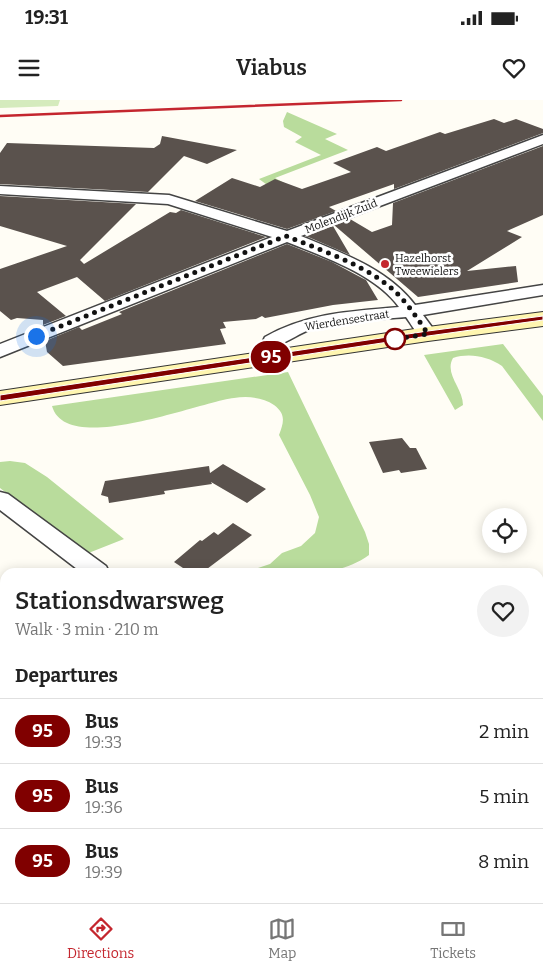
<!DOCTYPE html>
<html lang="en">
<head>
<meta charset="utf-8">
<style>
	body { margin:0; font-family:Bitter,serif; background:#f2f2f2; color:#222; height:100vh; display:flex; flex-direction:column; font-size:19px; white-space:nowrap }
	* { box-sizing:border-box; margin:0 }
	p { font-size:16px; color:#767676 }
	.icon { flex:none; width:28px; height:28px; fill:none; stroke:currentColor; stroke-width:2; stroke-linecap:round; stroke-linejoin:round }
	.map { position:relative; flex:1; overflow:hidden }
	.drawer { position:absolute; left:0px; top:468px; width:544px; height:336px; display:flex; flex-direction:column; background:#fff; border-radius:15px 15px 0 0; box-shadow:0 2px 12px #0003 }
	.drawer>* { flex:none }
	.badge { padding:0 10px; border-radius:16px; font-size:18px; line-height:32px }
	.tools { position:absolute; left:482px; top:408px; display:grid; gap:10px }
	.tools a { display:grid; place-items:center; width:45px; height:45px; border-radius:50%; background:#fff; box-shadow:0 2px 12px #0003; font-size:25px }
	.you { position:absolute; width:25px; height:25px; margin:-12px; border:4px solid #fff; border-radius:50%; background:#1a73e8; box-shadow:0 0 0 8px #1a73e833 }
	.map>.badge { position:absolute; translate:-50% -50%; box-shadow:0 0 0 2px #fff }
	h2 { padding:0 15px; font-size:19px; line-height:45px }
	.round { display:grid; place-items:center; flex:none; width:52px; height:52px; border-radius:26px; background:#f2f2f2 }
	.headline { display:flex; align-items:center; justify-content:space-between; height:85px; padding:0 15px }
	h1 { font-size:24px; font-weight:600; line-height:38px }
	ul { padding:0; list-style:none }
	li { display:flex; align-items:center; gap:15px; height:65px; padding:0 15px; border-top:1px solid #e0e0e0 }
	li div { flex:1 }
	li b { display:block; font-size:19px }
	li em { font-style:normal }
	li .badge { min-width:55px; font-weight:700; text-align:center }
	.status { display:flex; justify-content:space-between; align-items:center; height:35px; padding:0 25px; background:#fff; direction:ltr }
	.status svg { height:14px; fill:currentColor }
	header { display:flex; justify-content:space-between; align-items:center; height:65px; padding:0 15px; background:#fff; font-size:22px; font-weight:600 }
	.dock { display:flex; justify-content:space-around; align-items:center; height:70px; border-top:1px solid #e0e0e0; background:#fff; font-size:14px; color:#767676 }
	.dock a { display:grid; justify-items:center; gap:2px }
	.dock .current { color:#c4262e }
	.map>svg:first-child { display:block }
	.green { fill:#d5ebbd }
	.forest { fill:#b9dc9c }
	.building { fill:#5a524d }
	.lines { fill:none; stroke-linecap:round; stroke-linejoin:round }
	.street-casing { stroke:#444; stroke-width:3 }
	.secondary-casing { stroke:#333; stroke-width:2 }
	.street { fill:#fff; fill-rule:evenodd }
	.secondary { fill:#fff6b0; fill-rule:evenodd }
	.rail { stroke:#c4262e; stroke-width:2.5 }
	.line { fill:#800000; stroke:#fff }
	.walk { stroke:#111; stroke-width:5; stroke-dasharray:0 9 }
	.poi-dot { fill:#c4262e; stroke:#fff; stroke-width:2 }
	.stop-dot { fill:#fff; stroke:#800000; stroke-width:2.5 }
	.labels { text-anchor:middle; stroke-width:5; stroke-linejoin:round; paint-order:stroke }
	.far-street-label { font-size:11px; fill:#111; stroke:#fff }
	.far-poi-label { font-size:11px; fill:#111; stroke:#fff; text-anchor:start }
</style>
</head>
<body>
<div class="status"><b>19:31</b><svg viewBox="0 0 49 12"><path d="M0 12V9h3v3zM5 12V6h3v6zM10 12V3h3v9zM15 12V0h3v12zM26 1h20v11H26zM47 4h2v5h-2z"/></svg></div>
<header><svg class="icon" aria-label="menu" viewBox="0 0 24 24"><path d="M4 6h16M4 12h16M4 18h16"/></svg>Viabus<svg class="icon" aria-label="heart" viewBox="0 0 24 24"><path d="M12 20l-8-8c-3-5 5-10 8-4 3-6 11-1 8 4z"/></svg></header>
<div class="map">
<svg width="543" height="803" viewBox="0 0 543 803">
	<rect width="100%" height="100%" fill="#fffdf5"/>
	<path class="green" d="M0,0H60L58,6L0,8Z
		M201,799H289L286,803H199Z
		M309,799H378L384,803H306Z"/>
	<path class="forest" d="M287,12L337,34L325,39L348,50L275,78L288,85L270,87L259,79L321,55L295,42L302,37L284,27L283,21Z
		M503,244L543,296V321L502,266C487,256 469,253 453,258C444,274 463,288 463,305L455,310L424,255Z
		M288,272L365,432L369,444V455C336,479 295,473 256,472L258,468L270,464L282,453L301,446L315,433L319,417L310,395L279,335C284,322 286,314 274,305C263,297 247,296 234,298C199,302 66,357 52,306Z
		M10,361L25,363L47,377L124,439L86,454L0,388V362Z
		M145,799H201L199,803H141Z
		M404,799H487L492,803H409Z"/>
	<path class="building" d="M494,19L504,23L516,19L543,29V33L394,89V84L329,107L336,111L287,129L195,101L232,78L260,87L275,79L302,89L351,72L333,63L377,47L386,51L440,32L445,34Z
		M162,36L237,50L207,64L184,56L148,92L0,84V53L7,43L154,48L160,44Z
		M543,46V115L507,131L522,137L467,171L516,166L518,182L418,197L334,125L350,119L372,132L392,125L393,103Z
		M0,96L136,104L80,160L84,164L170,112L176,113L181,110L266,137L105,201L77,177L37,192L66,216L43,225V220L17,218L11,220L0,211V169L67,146L0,126Z
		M333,126L350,155L306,136Z
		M287,144L332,162L362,178L366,180L378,200L333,205L265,218L262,216L256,219L223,222L226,228L220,229L226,244L63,266L47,252L45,241L79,227L82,230L122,214L119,212Z
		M402,338L410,348H416L427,369L401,373L399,370L383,373L369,342Z
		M223,364L266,389L247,403L211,382L212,384L164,391L165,394L109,403L108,397L101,395L105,381L209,366L210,373Z
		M233,423L252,435L203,472H189L174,462L200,440L202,441L214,432L218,435Z"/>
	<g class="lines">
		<defs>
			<path id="street" d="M543,35V44L301,136C342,153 388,169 415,205L543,185V195L423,215L437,234L434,238C419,242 414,228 406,217C374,220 339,220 309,230C295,235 280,249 265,245L263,241L265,237C307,213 352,211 399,207C375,174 324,157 287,142L0,257V244L272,137L168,104L0,94V86L169,95L287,131Z
				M0,392L8,394L106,466L109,472H81L0,410Z
				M539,787L543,788V803H517L515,799H539Z"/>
			<path id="secondary" d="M543,212V226L428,241L0,305V291L428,227Z"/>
		</defs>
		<use href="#street" class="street-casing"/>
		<use href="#secondary" class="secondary-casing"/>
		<use href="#street" class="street"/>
		<use href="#secondary" class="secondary"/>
		<path class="rail" d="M0,16L401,0"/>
	</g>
	<path class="line" d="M543,216V220L428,236L0,301V295L428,231Z"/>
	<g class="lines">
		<path class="walk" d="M36,236L286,136C318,149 354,161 382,181C402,194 415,215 428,234L389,240L395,239"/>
	</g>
	<circle class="poi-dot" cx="385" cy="164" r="5"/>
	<circle class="stop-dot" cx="395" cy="239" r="10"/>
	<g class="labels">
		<g class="far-street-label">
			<text transform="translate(341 116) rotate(-21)" y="4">Molendijk Zuid</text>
			<text transform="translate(347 220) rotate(-9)" y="4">Wierdensestraat</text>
		</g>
		<g class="far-poi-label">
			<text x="395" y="162">Hazelhorst<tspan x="395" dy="13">Tweewielers</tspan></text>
		</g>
	</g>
</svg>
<div class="tools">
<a><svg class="icon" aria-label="locate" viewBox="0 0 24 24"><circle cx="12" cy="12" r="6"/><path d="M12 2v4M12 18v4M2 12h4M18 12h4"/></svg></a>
</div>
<div class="you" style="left:36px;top:236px"></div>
<b class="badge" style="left:271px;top:257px;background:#800000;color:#fff">95</b>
<section class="drawer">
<div class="headline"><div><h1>Stationsdwarsweg</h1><p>Walk · 3 min · 210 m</p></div><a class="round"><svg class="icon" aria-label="heart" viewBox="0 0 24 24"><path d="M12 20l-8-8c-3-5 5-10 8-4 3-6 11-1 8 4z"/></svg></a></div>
<h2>Departures</h2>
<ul>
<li><span class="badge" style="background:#800000;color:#fff">95</span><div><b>Bus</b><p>19:33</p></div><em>2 min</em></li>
<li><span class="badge" style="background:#800000;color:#fff">95</span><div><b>Bus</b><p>19:36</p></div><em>5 min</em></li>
<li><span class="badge" style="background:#800000;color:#fff">95</span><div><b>Bus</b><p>19:39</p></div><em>8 min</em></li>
</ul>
</section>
</div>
<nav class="dock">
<a class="current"><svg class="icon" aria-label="directions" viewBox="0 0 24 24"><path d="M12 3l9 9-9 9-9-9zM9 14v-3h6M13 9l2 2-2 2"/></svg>Directions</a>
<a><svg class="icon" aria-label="map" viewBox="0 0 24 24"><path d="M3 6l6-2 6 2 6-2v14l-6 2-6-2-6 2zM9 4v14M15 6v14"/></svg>Map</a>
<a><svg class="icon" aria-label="tickets" viewBox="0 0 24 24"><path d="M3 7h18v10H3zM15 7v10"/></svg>Tickets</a>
</nav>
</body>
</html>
